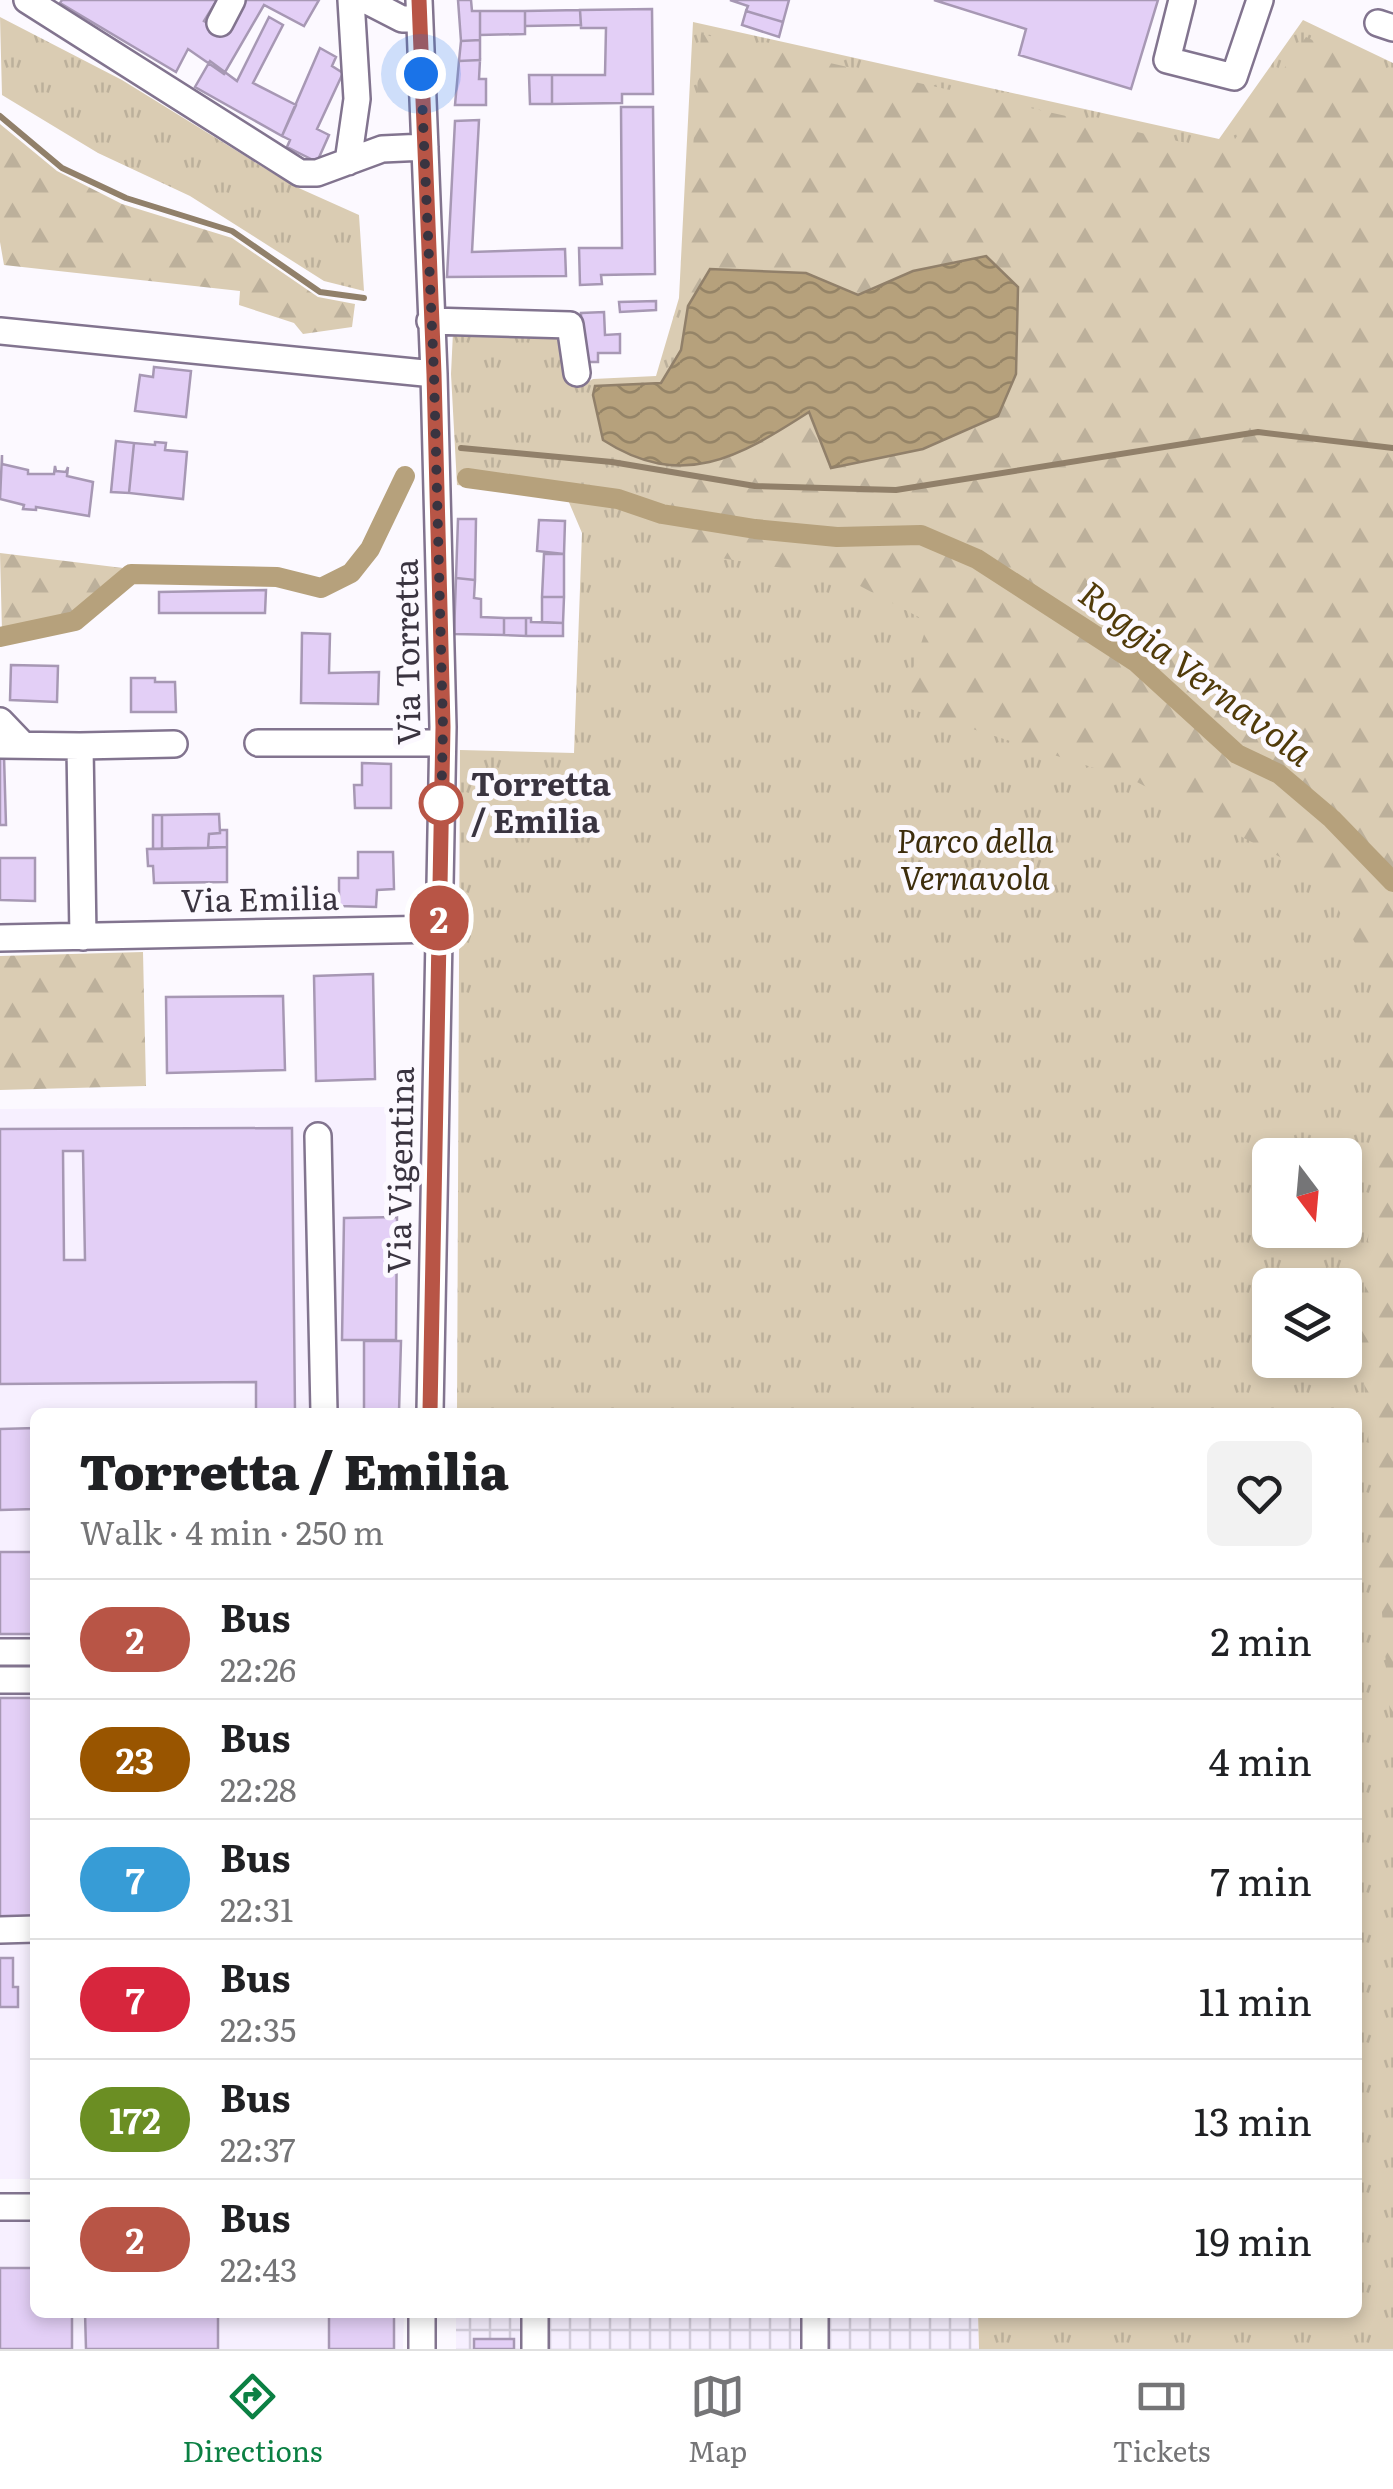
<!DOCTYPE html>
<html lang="en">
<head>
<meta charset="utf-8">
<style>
	body { margin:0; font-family:Literata,serif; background:#f2f2f2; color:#202124; height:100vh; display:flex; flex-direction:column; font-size:38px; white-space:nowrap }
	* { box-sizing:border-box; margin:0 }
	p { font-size:32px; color:#757577 }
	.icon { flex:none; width:55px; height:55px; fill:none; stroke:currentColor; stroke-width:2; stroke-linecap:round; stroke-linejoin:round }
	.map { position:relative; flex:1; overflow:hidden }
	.details { position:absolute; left:30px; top:1408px; width:1332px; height:910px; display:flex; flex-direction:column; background:#fff; border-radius:15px; box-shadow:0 5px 15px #0003 }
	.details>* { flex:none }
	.badge { padding:0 20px; border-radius:32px; font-size:35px; line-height:65px }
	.needle { width:65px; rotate:164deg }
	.buttons { position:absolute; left:1252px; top:1138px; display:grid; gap:20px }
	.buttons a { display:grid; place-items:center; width:110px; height:110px; border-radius:15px; background:#fff; box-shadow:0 5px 15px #0003; font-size:50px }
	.you { position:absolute; width:50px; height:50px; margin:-25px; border:8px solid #fff; border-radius:50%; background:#1a73e8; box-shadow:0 0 0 15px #1a73e833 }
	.map>.badge { position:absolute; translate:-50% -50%; box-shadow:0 0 0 5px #fff }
	.round { display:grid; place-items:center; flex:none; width:105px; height:105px; border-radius:15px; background:#f2f2f2 }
	.summary { display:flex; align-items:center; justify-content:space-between; height:170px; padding:0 50px }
	h1 { font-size:48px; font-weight:800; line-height:75px }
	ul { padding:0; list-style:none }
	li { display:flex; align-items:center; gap:30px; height:120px; padding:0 50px; border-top:2px solid #e0e0e0 }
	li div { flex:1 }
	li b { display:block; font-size:38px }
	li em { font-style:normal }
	li .badge { min-width:110px; font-weight:700; text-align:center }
	.tabs { display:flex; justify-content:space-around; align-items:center; height:140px; border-top:2px solid #e0e0e0; background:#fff; font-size:28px; color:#757577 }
	.tabs a { display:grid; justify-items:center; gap:5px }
	.tabs .on { color:#0b8043 }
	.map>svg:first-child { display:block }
	.built { fill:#f7f0ff }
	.industrial { fill:url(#industrial-grid) }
	.grass { fill:url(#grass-tufts); fill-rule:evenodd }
	.forest { fill:url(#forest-firs) }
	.water { fill:url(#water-waves); stroke:#91806a; stroke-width:2.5 }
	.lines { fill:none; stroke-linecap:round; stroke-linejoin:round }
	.stream { stroke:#91806a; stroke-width:6 }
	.canal { stroke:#b6a17c; stroke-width:20 }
	.building { fill:#e3cff6; stroke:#a798b4; stroke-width:2.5; fill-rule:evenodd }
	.minor-casing { stroke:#82748f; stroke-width:30 }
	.minor { stroke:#fff; stroke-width:25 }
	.line-casing { stroke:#fff; stroke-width:22 }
	.line { stroke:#b85546; stroke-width:15 }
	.walk { stroke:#3a3440; stroke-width:10; stroke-dasharray:0 18 }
	.stop-dot { fill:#fff; stroke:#b85546; stroke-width:5 }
	.labels { text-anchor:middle; stroke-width:10; stroke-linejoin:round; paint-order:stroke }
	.street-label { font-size:32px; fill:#3a3440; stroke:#fcf9ff }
	.stop-label { font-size:32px; font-weight:bold; fill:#3a3440; stroke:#fcf9ff; text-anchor:start }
	.park-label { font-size:32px; font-style:italic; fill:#3d2d0c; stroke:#fcf9ff }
	.water-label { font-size:35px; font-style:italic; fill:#513b0a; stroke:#fcf9ff }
</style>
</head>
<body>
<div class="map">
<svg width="1393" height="2349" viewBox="0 0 1393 2349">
	<defs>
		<pattern id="industrial-grid" width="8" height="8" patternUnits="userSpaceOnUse" patternTransform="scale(2.5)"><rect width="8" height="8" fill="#f7f0ff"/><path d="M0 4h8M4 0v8" fill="none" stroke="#d4cedc"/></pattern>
		<pattern id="grass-tufts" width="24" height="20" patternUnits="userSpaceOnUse" patternTransform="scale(2.5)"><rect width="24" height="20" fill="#daccb3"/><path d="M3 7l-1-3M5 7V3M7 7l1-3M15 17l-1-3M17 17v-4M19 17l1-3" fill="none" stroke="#bcb09b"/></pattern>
		<pattern id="forest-firs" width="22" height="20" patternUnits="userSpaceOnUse" patternTransform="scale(2.5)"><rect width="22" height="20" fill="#daccb3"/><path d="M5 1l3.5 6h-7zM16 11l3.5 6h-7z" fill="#bcb09b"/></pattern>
		<pattern id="water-waves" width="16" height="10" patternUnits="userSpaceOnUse" patternTransform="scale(2.5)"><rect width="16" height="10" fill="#b6a17c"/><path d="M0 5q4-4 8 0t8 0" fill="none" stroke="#958467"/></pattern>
	</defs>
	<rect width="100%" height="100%" fill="#fcf9ff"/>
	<path class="built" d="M386,1107L387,1412H35V2179H0V1109Z
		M0,2214H35V2312L404,2313L403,2349H0Z"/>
	<path class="industrial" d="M456,2313H978L979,2349H456Z"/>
	<path class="grass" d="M0,17L122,80L292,185L359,215L364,291L324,281L190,196L98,153L2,95Z
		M1303,20L1393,63V2349H979L978,2313L1358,2312V1412H457L460,750L574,753L582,533L568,500L457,485L451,374L453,332L569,333L578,387L593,379L656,376L679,298L693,22L1219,139ZM1270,1155H1345V1230H1270ZM1270,1285H1345V1360H1270Z"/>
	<path class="forest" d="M701,34L1226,152L1306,37L1393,78V1754L1361,1344L1373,1166L1380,994L1324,880L1135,781L901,706L928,622L845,578L665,549Z
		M0,124L57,171L122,204L232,238L318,297L355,304L352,327L303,334L294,323L239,305L240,291L4,265L0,242Z
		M0,553L123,568L73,614L2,632Z
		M143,952L146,1086L0,1090V956Z"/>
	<path class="water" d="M986,256L1018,287L1016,374L998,416L923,449L831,468L809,412C739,457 682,491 603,440L593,395L595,386L661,383L681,350L688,306L710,269L806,273L858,295L913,271Z"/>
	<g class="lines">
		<path class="stream" d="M0,116L62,168L126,198L232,231L320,292L364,298
			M461,448L612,462L755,486L896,490L1258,432L1393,448"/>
		<path class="canal" d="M467,478L618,499L662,514L755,529L837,537L921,535L977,559L1136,662L1237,754L1279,774L1332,819L1393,882
			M0,637L75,621L131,574L277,577L321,588L351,573L370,549L405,476"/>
	</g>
	<path class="building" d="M62,0H217L204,21L227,34L246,0H319L304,26L264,5L224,74L188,49L176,72L60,3Z
		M458,0H471L472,11H480V40L461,41Z
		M730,0H789L783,22L746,11L748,6Z
		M934,0H1158L1131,89L1019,55L1026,29Z
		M652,9L653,94H622V103L552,104V75H605L606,28H581L580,10Z
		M580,10L581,25L525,26V11Z
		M480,11H525V34L480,35Z
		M746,11L783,22L779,37L742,25Z
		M269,17L283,25L253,83L296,105L282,136L195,87L210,61L237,81Z
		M480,40V60L459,61L461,41Z
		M320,48L336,57L332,66L343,73L317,129L329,135L317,162L287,147L290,140L282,136Z
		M480,60L479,79H486V105H455L459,61Z
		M529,75H552V104H530Z
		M621,107H653L655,274L601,275L602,284L580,285L579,248H622Z
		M479,120L472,252L565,249L566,276L447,277L455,121Z
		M656,301V310L620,312L619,302Z
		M604,312L605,335L620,334V353H598V362H582L581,313Z
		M154,367L191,371L186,417L135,411L140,375L153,377Z
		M116,441L134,443L129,493L111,492Z
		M155,442L166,443L165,450L187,452L183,499L129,493L134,443L155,445Z
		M2,455V464L28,470V474H54L55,466L56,471L66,472L68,467L67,476L93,482L89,516L36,507V510L23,509L24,505L0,499Z
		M458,519H476L475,580L456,578Z
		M539,520L565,521L564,554L537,551Z
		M544,554H564V597H542Z
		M456,578L475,580L474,598L481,599V617L504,618V635L454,634Z
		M266,590L265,613H159V592Z
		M542,597H564L563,623L542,622Z
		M504,618H526V636L504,635Z
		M526,618H531V622L563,623V636H526Z
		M302,633L330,634L329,673L379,672L378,704L301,703Z
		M11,665L58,666L57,702L10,700Z
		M131,678H155V682H175L176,712H131Z
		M0,756H4L6,825H0Z
		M362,763L391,764V808H355L354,785H362Z
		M219,814L220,833L209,834L208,848L162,849V815Z
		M153,815H162V849H153Z
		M220,830H227V847L208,848L209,834L220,833Z
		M227,847V882L154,883L153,866H148L147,849Z
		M358,852H393L394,889L377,890L376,907L339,906V878H358Z
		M0,858H35V901L0,900Z
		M373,974L375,1079L316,1081L314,976Z
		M283,996L285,1070L167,1073L166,997Z
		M292,1128L295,1412H256V1382L0,1384V1129ZM63,1151H83L85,1260H64Z
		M397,1217L396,1340H342L344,1218Z
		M364,1341H401L399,1412H364Z
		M35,1428V1509L0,1510V1429Z
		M0,1552H35V1634H0Z
		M0,1698H35V1917L0,1918Z
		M0,1958H13V1987H18V2007H0Z
		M0,2268H35V2312H72V2349H0Z
		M85,2312H218V2349H86Z
		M329,2312H394V2349H329Z
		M474,2339H514V2349H474Z"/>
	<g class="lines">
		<defs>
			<path id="minor" d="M27,0L300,173H317L382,149L425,147
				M365,0L402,19H419
				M419,0L434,374L443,727L430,1412
				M1182,0L1167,60L1234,77L1260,0
				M220,23L232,0
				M1378,23L1393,28
				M348,162L357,99L351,0
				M430,321L570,325L577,373
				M0,331L434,374
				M0,721L23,745
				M258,743H442
				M0,745L80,746L83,937
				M80,746L174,744
				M0,938L439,929
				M318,1136L324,1412
				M0,1652H35
				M0,1680H35
				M0,1930L35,1929
				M0,2207H35
				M535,2312V2349
				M815,2312V2349
				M422,2349V2312"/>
		</defs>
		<use href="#minor" class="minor-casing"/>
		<use href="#minor" class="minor"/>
	</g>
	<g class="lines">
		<defs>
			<path id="line" d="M419,0L434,374L443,727L430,1412"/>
		</defs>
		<use href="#line" class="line-casing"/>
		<use href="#line" class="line"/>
		<path class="walk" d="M421,74L434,374L443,727L441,814V803"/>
	</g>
	<circle class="stop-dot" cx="441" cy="803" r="20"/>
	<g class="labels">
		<g class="street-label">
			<text transform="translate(408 652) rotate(-91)" y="11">Via Torretta</text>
			<text transform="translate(260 900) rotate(-1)" y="11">Via Emilia</text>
			<text transform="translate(401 1170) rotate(-89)" y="11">Via Vigentina</text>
		</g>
		<g class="stop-label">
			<text x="471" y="796">Torretta<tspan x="471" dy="37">/ Emilia</tspan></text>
		</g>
		<g class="park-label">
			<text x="975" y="853">Parco della<tspan x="975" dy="37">Vernavola</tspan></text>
		</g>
		<g class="water-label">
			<text transform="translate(1195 674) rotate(37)" y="12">Roggia Vernavola</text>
		</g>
	</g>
</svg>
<div class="buttons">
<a><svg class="needle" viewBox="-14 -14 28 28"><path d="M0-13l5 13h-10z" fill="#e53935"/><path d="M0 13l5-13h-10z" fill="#757577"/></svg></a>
<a><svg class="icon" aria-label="layers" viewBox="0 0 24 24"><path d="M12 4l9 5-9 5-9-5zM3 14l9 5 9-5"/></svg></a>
</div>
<div class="you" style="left:421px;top:74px"></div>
<b class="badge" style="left:439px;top:918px;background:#b85546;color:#fff">2</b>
<section class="details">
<div class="summary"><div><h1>Torretta / Emilia</h1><p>Walk · 4 min · 250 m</p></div><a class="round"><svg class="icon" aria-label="heart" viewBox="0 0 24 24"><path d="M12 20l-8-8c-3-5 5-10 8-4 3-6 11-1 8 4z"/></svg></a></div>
<ul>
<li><span class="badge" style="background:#b85546;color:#fff">2</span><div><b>Bus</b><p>22:26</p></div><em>2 min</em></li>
<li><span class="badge" style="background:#950;color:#fff">23</span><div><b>Bus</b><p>22:28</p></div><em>4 min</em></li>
<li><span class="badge" style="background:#379cd6;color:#fff">7</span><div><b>Bus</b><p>22:31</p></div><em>7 min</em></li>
<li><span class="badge" style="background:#d7263d;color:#fff">7</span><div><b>Bus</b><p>22:35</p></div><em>11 min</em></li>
<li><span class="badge" style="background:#6b8e23;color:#fff">172</span><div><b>Bus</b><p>22:37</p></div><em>13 min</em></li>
<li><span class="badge" style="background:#b85546;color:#fff">2</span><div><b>Bus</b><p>22:43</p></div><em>19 min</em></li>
</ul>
</section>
</div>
<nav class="tabs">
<a class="on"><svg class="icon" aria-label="directions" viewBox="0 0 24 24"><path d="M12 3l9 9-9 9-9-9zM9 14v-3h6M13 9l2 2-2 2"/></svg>Directions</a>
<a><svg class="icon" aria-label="map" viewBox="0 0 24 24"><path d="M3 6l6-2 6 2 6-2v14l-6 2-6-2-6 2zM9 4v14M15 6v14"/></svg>Map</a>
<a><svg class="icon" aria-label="tickets" viewBox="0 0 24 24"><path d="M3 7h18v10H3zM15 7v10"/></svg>Tickets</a>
</nav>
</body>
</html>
